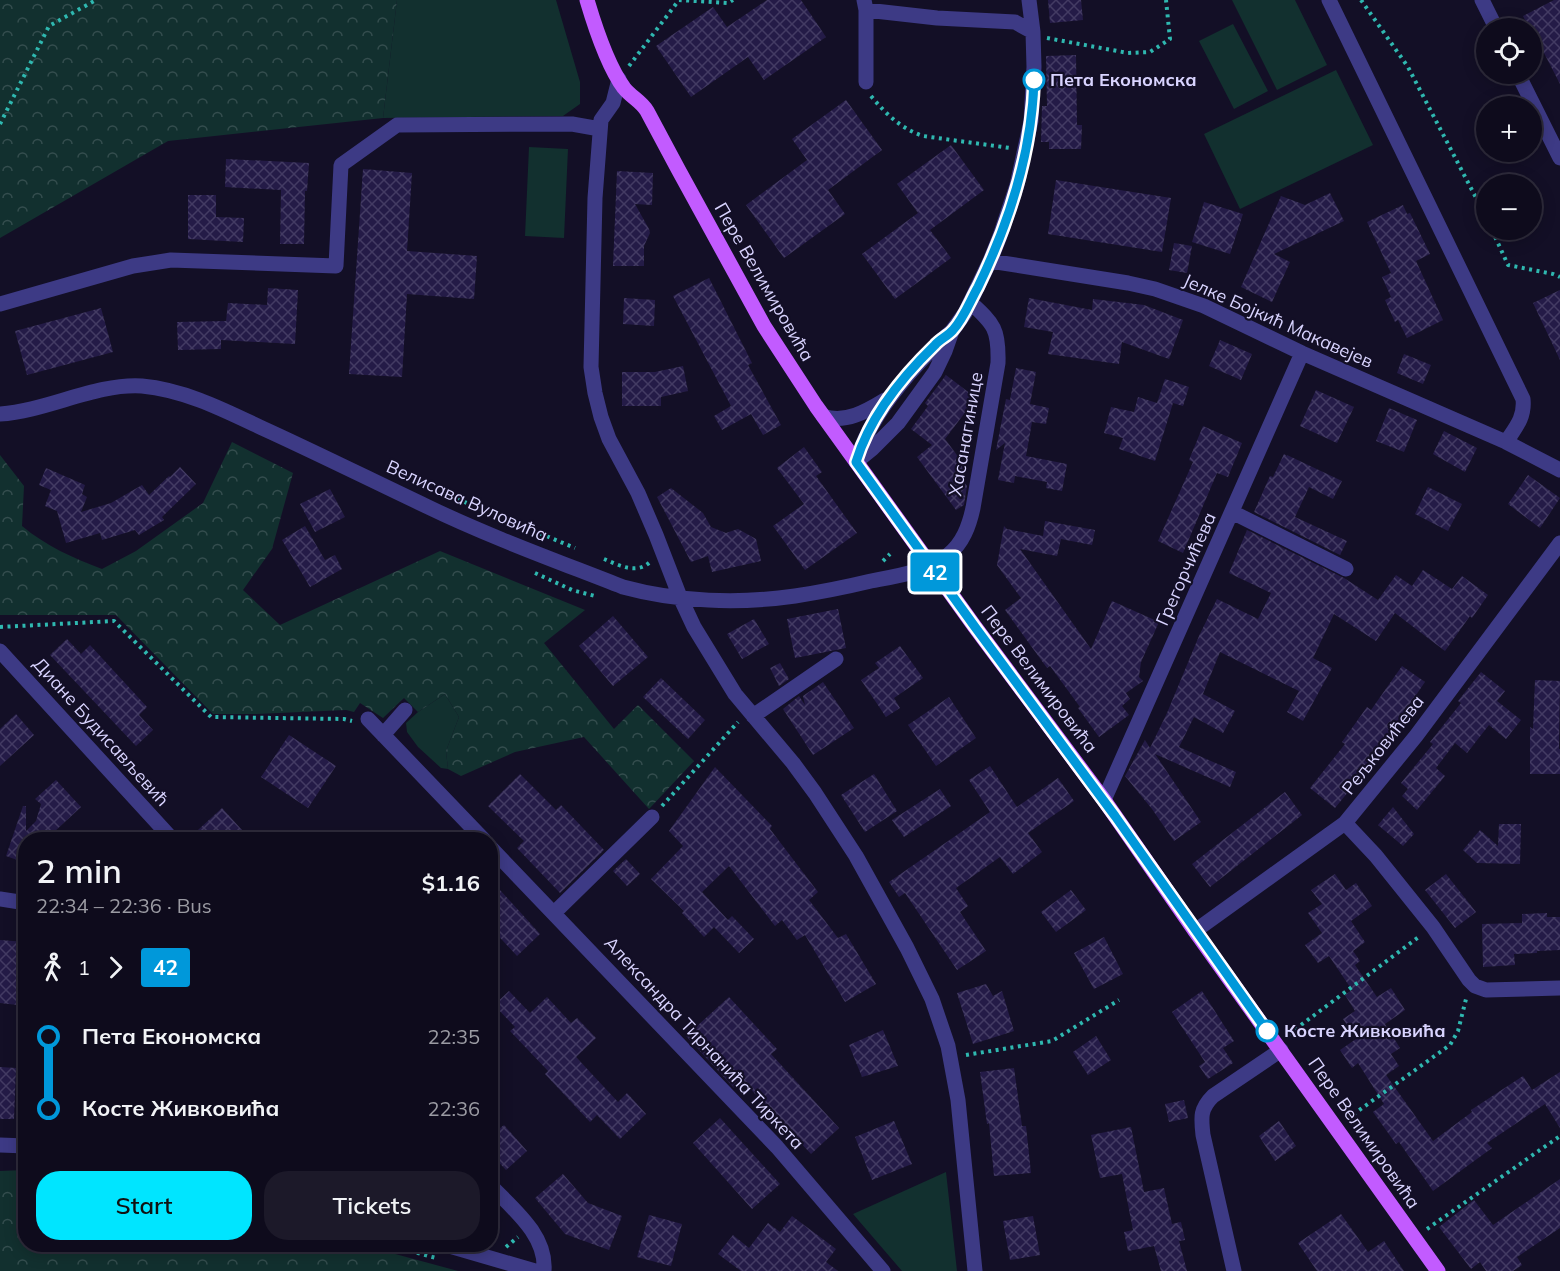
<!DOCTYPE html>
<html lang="en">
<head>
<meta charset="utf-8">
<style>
	body { margin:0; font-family:Mulish,sans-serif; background:#1c1929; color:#f1f3f6; height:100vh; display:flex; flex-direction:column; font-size:22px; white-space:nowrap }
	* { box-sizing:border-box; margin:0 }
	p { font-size:20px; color:#9b9ba3 }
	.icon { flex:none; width:33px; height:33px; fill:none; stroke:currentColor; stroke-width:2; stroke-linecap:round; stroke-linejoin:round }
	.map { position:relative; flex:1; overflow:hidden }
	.details { position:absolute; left:18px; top:832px; width:480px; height:420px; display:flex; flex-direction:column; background:#0e0b1c; border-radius:24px; box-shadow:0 3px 15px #0003,0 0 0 2px #2e2b3b }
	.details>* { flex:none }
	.badge { padding:0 12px; border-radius:4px; font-size:21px; line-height:39px }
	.buttons { position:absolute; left:1476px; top:18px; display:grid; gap:12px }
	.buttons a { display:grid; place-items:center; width:66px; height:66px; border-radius:50%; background:#0e0b1c; box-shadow:0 3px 15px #0003,0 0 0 2px #2e2b3b; font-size:30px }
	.map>.badge { position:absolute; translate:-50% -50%; box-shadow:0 0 0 3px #fff }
	.legs { display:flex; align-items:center; gap:9px; height:66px; padding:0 18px; font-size:20px }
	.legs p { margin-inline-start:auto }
	.summary { display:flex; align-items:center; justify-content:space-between; height:102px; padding:0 18px }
	h1 { font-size:33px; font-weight:600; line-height:45px }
	.action { display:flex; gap:12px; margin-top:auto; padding:12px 18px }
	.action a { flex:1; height:69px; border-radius:24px; background:#00e5ff; color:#111; font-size:24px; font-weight:600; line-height:69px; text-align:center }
	.action a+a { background:#1c1929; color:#f1f3f6 }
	ul { padding:0 18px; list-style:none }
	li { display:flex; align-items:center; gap:21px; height:72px; font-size:22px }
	li i { display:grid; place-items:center; width:9px; height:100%; margin:0 8px; background:currentColor }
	li i::after { content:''; width:15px; height:15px; margin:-8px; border:4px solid; border-radius:50%; background:#0e0b1c }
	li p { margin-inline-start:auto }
	li:first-child i { background:linear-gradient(#0000 50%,currentColor 0) }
	li:last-child i { background:linear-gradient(currentColor 50%,#0000 0) }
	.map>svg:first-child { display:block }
	.grass { fill:#12302f }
	.forest { fill:url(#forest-crowns) }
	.building { fill:url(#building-cross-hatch) }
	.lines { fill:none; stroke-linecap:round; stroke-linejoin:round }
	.path { stroke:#2fb8b0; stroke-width:4; stroke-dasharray:3 4.5; stroke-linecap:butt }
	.minor { stroke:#3d3a85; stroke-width:15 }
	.major { stroke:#c25bff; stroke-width:15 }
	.line-1-casing { stroke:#fff; stroke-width:14 }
	.line-1 { stroke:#0098da; stroke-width:9 }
	.stop-1-dot { fill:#fff; stroke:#0098da; stroke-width:3 }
	.labels { text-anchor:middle; stroke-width:4.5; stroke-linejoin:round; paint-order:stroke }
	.stop-label { font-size:18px; font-weight:bold; fill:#d9d4ff; stroke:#130f26; text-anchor:start }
	.street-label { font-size:18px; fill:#d9d4ff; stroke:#130f26 }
</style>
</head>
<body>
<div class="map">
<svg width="1560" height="1271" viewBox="0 0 1560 1271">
	<defs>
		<pattern id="forest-crowns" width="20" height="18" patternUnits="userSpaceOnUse" patternTransform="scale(1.5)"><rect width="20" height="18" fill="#12302f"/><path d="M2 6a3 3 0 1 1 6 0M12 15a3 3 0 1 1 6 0" fill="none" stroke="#344d4e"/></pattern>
		<pattern id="building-cross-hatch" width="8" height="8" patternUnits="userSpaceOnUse" patternTransform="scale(1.5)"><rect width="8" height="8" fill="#241b47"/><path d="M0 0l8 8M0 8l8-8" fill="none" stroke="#433b63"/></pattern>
	</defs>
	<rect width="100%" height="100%" fill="#130f26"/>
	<path class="grass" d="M397,0H556L580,82V104L563,116L383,118Z
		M1232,0H1295L1327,65L1277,90Z
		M1233,24L1268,91L1234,109L1199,41Z
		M1336,70L1373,145L1240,209L1204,134Z
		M529,147L568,149L564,238L525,236Z
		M445,694L459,717L446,751L448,769L441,768L418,747L407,732L406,723L418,712Z
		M946,1172L957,1271H902L853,1214Z"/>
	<path class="forest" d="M0,0H397L383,118L168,141L0,238Z
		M232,442L293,473L272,549L243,590L280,625L440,551L585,610L544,643L614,729L638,705L694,761L649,809L584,737L515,752L461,776L448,769L446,751L459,717L445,694L418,712L404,698L383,718L360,703L354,712L346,710L256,714H213L116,615H0V455L24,486L22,526C46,546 73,558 102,569L136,551L203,503Z
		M25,1170L26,1245H362L458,1271H0V1171Z"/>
	<path class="building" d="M767,0H801L826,37L764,80L748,57L691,97L656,46L713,7L727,27Z
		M1048,0H1081L1083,20L1050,23Z
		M1554,0H1560V84L1544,53L1539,56L1532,42V28H1529L1523,16Z
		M1076,55L1077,125H1082L1081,149H1049V142H1041L1042,106H1047L1046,56Z
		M846,100L882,150L828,190L845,214L784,258L746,205L807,160L792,139Z
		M951,145L984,190L930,230L951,258L895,299L862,254L918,213L897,184Z
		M226,159L309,163L307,191H305L304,244H280L281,190L225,187Z
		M363,169L412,173L407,251L477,256L474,299L407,294L402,377L349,374Z
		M617,171L653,173L652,205L635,204L649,229L650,233L644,246V266H613Z
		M1056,180L1171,198L1162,252L1048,234Z
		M1330,193L1344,221L1274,254L1290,262L1272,302L1241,287L1281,196L1305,205Z
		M188,195H216V217L244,218L243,242L188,239Z
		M1204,202L1243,214L1230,254L1192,242Z
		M1403,205L1407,214L1410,213L1430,254L1416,261L1443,320L1407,338L1398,320L1395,322L1385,300L1391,297L1382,277L1391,273L1367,222Z
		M1174,243L1192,246L1187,273L1169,270Z
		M709,278L752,363L748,365L781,425L763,435L751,414L722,430L714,416L731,406L673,296Z
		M268,288L298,290L295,344L221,340V349L178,350L177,322L226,321L228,303L267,305Z
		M1560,290V360L1533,303Z
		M624,298L655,300L654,326L623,324Z
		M1029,298L1092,310L1093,299L1144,305L1183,320L1169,359L1122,342L1119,364L1048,354L1053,332L1024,327Z
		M101,308L113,352L27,375L15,331Z
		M1220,340L1252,354L1241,380L1209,366Z
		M1404,354L1431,365L1423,384L1397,373Z
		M683,366L688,391L661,397V406H622V372H655Z
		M1016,368L1036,372L1030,404L1049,408L1046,424L1032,422L1026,456L1067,464L1062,491L1046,488L1047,482L1015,476L1014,483L998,480L1005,443L996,450L1006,399L1010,400Z
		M946,375L976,398L945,439L968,470L960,476L967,486L964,505L956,510L917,457L932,445L911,429L928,406L925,403Z
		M1165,379L1189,387L1183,406L1173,403L1155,461L1119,449L1123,438L1104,433L1111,407L1134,412L1138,397L1157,403Z
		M1316,390L1354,407L1337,443L1300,426Z
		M1389,408L1417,420L1404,452L1376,441Z
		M1203,426L1242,443L1228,477L1217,473L1183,553L1158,541L1193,462L1189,460Z
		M1444,431L1477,448L1465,472L1433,454Z
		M804,447L822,472L816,476L857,533L805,570L773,526L804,504L777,468Z
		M1284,454L1287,456V455L1342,481L1333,499L1309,487L1295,517L1347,541L1340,555L1254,512L1270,476L1273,477Z
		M180,467L196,484L162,517L164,520L139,535L135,530L102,540L100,533L66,543L57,511L45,506L51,490L39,485L46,468L85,485L82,494L87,497L81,512L111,503L142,485L149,495L169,476L170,477Z
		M1528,475L1560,498L1540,528L1508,504Z
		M1428,487L1462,504L1448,531L1415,514Z
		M671,488L703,513L711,527L726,533L738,529L756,539L761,561L712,572L708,556L691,562L657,497Z
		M330,489L345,517L315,532L300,504Z
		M1045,521L1095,530L1092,545L1061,539L1057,556L1020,549L1091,649L1112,601L1159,622L1141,662L1139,677L1143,681L1126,693L1130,699L1122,706L1129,715L1099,737L1078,708L1080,707L1050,666L1047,668L1005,610L1021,598L997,565L1004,526L1007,529L1043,536Z
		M305,526L325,560L335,555L342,569L310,587L282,540Z
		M1247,530L1344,578L1378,600L1396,575L1412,586L1423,570L1452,589L1462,576L1488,595L1472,618L1470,616L1445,651L1395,613L1376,641L1334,614L1313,658L1332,668L1303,721L1287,712L1299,691L1220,652L1203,694L1235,711L1223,733L1194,717L1179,747L1236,772L1230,787L1155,754L1201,822L1174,841L1152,809L1125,776L1145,740L1150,748L1167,713L1199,636L1217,599L1258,619L1271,593L1229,573Z
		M838,609L846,648L795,658L787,619Z
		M613,616L648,657L613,686L579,646Z
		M754,619L769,644L742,659L727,634Z
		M67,639L81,654L90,645L147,707L139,715L153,730L136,746L50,655Z
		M900,646L923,678L894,698L900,708L886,717L861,680L879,668L875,663Z
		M780,663L789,679L779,686L770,668Z
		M1402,666L1425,682L1394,727L1397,729L1371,764L1335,808L1310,788L1345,744L1342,742L1367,707L1371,710Z
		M1481,672L1505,691L1497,701L1521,720L1506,739L1489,725L1467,753L1455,743L1436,768L1445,776L1417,810L1402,796L1408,789L1401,783L1433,744L1430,742L1461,703L1458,701Z
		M661,678L705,720L688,739L643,697Z
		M1535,680L1560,681L1559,749H1560V774H1530V727L1533,729Z
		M823,682L854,728L813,755L783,709L799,696L805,705L803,696Z
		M949,697L976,738L936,766L908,725Z
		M16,714L34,735L0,766V729Z
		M289,735L336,766L308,808L261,777Z
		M990,766L1017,807L1058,778L1074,801L1028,833L1042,852L1013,874L1000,857L956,888L968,906L960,912L986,951L957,970L905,893L899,897L889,882L990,812L969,780Z
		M715,767L772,826L770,829L818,892L809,900L838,938L846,934L876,984L845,1002L805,935L797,940L782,920L775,926L729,866L702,892L728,920L732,916L754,939L739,953L714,927L704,937L682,913L684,911L651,879L683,846L669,831Z
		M520,774L556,810L561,805L604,850L560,893L517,848L524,841L488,806Z
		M874,774L897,811L865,832L841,795Z
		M56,780L81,807L54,832L52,840H26V863L6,856L23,806H26V831L36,821L41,804L35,799Z
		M940,789L951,806L904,837L892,820Z
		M1285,792L1302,815L1210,887L1192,864Z
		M1393,807L1414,834L1403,846L1378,825Z
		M222,808L251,840H187Z
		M1499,824H1521L1520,864L1477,863L1463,850L1480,830L1498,846Z
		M626,859L640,874L627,886L613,871Z
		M1335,874L1346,890L1356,883L1372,906L1351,921L1365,942L1353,951L1360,961L1355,965L1377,997L1391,988L1405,1010L1385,1024L1400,1048L1391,1054L1399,1066L1386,1075L1433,1141L1472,1112L1471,1110L1523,1076L1532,1090L1560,1072V1128L1545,1104L1487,1143L1492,1148L1433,1191L1399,1142L1396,1144L1373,1112L1384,1104L1358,1063L1352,1068L1340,1050L1356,1039L1343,1019L1355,1011L1345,995L1352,990L1329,956L1318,963L1305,945L1322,933L1308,913L1322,904L1311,890Z
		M1446,874L1476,912L1455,928L1425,890Z
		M500,890L540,934L517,956L490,927V899Z
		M1071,890L1086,910L1056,932L1041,912Z
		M1547,913V917H1560V950L1537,951V953L1514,954L1515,965L1483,967L1482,924L1522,923V914Z
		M1104,937L1123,974L1094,989L1074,953Z
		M0,940L26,942V1006L0,1003Z
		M986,984L993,996L1002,991L1014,1031L973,1044L957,993Z
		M509,991L530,1013L547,997L571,1023L577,1018L596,1038L576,1057L618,1102L627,1093L646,1114L620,1139L597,1115L590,1122L545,1074L548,1071L510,1031L515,1027L494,1005Z
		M1202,991L1234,1041L1223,1048L1233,1063L1208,1079L1199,1066L1205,1062L1172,1012Z
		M729,997L777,1049L771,1054L839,1128L811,1154L742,1080L734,1088L686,1036Z
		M883,1030L898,1066L862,1077L849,1045Z
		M1096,1036L1111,1060L1088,1075L1073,1052Z
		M0,1067L16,1068L14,1119H0Z
		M1014,1068L1022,1126H1026L1031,1173L994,1176L989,1123L987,1124L980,1072Z
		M1184,1100L1188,1118L1169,1122L1165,1104Z
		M720,1118L780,1184L752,1209L693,1143Z
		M894,1121L912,1164L872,1180L855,1137Z
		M1279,1121L1296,1146L1275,1161L1259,1136Z
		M504,1125L527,1151L506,1170L490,1153V1136Z
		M1131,1127L1144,1192L1164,1188L1172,1224L1181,1222L1185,1240L1179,1241L1187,1271H1161L1154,1246L1128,1251L1124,1232L1133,1230L1122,1174L1100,1178L1091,1135Z
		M563,1174L588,1203L622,1216L609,1250L565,1234L535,1198Z
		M1560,1179V1228L1517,1257L1522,1265L1513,1271H1486L1480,1262L1471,1269L1439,1227L1474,1200L1493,1225Z
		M1341,1214L1368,1252L1384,1241L1404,1271H1317L1298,1243Z
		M649,1215L682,1224L671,1266L637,1257Z
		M792,1216L836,1249L826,1262L838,1271H741L718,1254L733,1235L749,1248L768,1223L780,1232Z
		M1033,1216L1040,1255L1010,1260L1003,1221Z"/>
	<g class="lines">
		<path class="path" d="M1361,0L1408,67L1486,217
			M1047,38L1128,53L1150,52L1170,39L1166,0
			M629,66L679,0L728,3L733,0
			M871,96C886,114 900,128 923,136L1010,148
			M0,124L49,26L96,0
			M1492,230L1508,265L1553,274L1560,277
			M443,493L575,548
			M604,559C619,565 636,575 650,562
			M883,561L890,554
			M535,573L572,590L595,596
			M0,627L114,621L211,717L344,719L352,721
			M662,806L738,722
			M1289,1034L1420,936
			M966,1055L1052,1041L1119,1000
			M1347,1119L1450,1045L1458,1031L1466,999
			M1427,1229L1560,1136
			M388,1245L436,1258
			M506,1247L518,1237"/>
		<path class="minor" d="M864,0L866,10L937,18L1015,22L1033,32
			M1329,0L1523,399C1525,417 1516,427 1506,442
			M1482,0L1496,28
			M1518,74L1560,158
			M619,79L613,103L601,120L595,198L591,367L595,393L601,417L609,439L638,493L656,535L680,597L694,627L735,694L793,763L815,793L856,856L907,948L932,999L948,1046L958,1100L975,1271
			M866,82V10
			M990,261L1128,283L1155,289L1204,306L1302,353L1506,442L1560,470
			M0,304L133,266L171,260L336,266L341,165L397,125L572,124L600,129
			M0,414C47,411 96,383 142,386C185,390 224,410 262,428C317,453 371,480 426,506C490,537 557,561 623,587C678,602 739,604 795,596C821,592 846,587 871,581C897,576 927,572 948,555C963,543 969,526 973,508L998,363C999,329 994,324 970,302
			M823,416C845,424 867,411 885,400
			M856,462L872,449L898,423L935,372L945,351L952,331L965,313L990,261L1000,236L1017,185L1031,121L1034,67L1033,32L1029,0
			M856,462C867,427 886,401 909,374C923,358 936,344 952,331
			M1232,512L1346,569
			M0,651L173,840
			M753,716L836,659
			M368,719L484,840
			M383,735L405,710
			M1104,800L1302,353
			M1345,823L1376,856L1433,927L1469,980L1475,986L1486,990L1560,988
			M490,847L777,1147L883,1271
			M0,899L26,903
			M554,913L652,817
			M1195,931L1345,823L1416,736L1560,543
			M0,1145L26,1146
			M490,1185C513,1209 547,1235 544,1271
			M446,1245L535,1271
			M1234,1271L1203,1135C1201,1117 1200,1109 1213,1096L1281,1050"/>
		<path class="major" d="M587,0C595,27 607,65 624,88C631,97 641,101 647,111L678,169L764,326L816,406L975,627L1104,800L1195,931L1438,1271"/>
	</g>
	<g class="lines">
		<defs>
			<path id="line-1" d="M1034,80C1032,152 1009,223 978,287C970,301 964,318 953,330C948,336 940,339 935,345C901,378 870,416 856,462L975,627L1115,816L1267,1031"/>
		</defs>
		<use href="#line-1" class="line-1-casing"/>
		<use href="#line-1" class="line-1"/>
	</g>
	<g class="stop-1-dot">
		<circle cx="1034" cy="80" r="10"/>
		<circle cx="1267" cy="1031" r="10"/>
	</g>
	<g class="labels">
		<g class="stop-label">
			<text x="1050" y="86">Пета Економска</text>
			<text x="1284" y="1037">Косте Живковића</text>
		</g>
		<g class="street-label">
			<text transform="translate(764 282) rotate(60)" y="6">Пере Велимировића</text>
			<text transform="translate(1278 321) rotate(24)" y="6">Јелке Бојкић Макавејев</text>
			<text transform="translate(966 434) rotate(-80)" y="6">Хасанагинице</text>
			<text transform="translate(467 501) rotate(24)" y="6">Велисава Вуловића</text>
			<text transform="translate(1186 569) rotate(-66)" y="6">Грегорчићева</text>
			<text transform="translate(1039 679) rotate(53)" y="6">Пере Велимировића</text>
			<text transform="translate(101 732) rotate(48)" y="6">Диане Будисављевић</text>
			<text transform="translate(1383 745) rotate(-52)" y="6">Рељковићева</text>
			<text transform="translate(704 1043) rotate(47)" y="6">Александра Тирнанића Тиркета</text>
			<text transform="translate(1364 1133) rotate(55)" y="6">Пере Велимировића</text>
		</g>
	</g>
</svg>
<div class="buttons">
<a><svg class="icon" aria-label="locate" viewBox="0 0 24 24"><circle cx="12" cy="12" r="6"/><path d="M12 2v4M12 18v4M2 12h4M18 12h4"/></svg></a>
<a>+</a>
<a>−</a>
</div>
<b class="badge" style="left:935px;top:572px;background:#0098da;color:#fff">42</b>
<section class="details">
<div class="summary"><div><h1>2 min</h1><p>22:34 – 22:36 · Bus</p></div><b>$1.16</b></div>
<div class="legs"><svg class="icon" aria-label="walk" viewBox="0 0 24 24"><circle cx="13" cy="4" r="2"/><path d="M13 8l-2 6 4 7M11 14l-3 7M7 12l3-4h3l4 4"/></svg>1<svg class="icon" aria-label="forward" viewBox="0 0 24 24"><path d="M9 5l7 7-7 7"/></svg><b class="badge" style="background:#0098da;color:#fff">42</b></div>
<ul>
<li><i style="color:#0098da"></i><b>Пета Економска</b><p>22:35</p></li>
<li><i style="color:#0098da"></i><b>Косте Живковића</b><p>22:36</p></li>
</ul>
<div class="action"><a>Start</a><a>Tickets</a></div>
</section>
</div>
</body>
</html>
